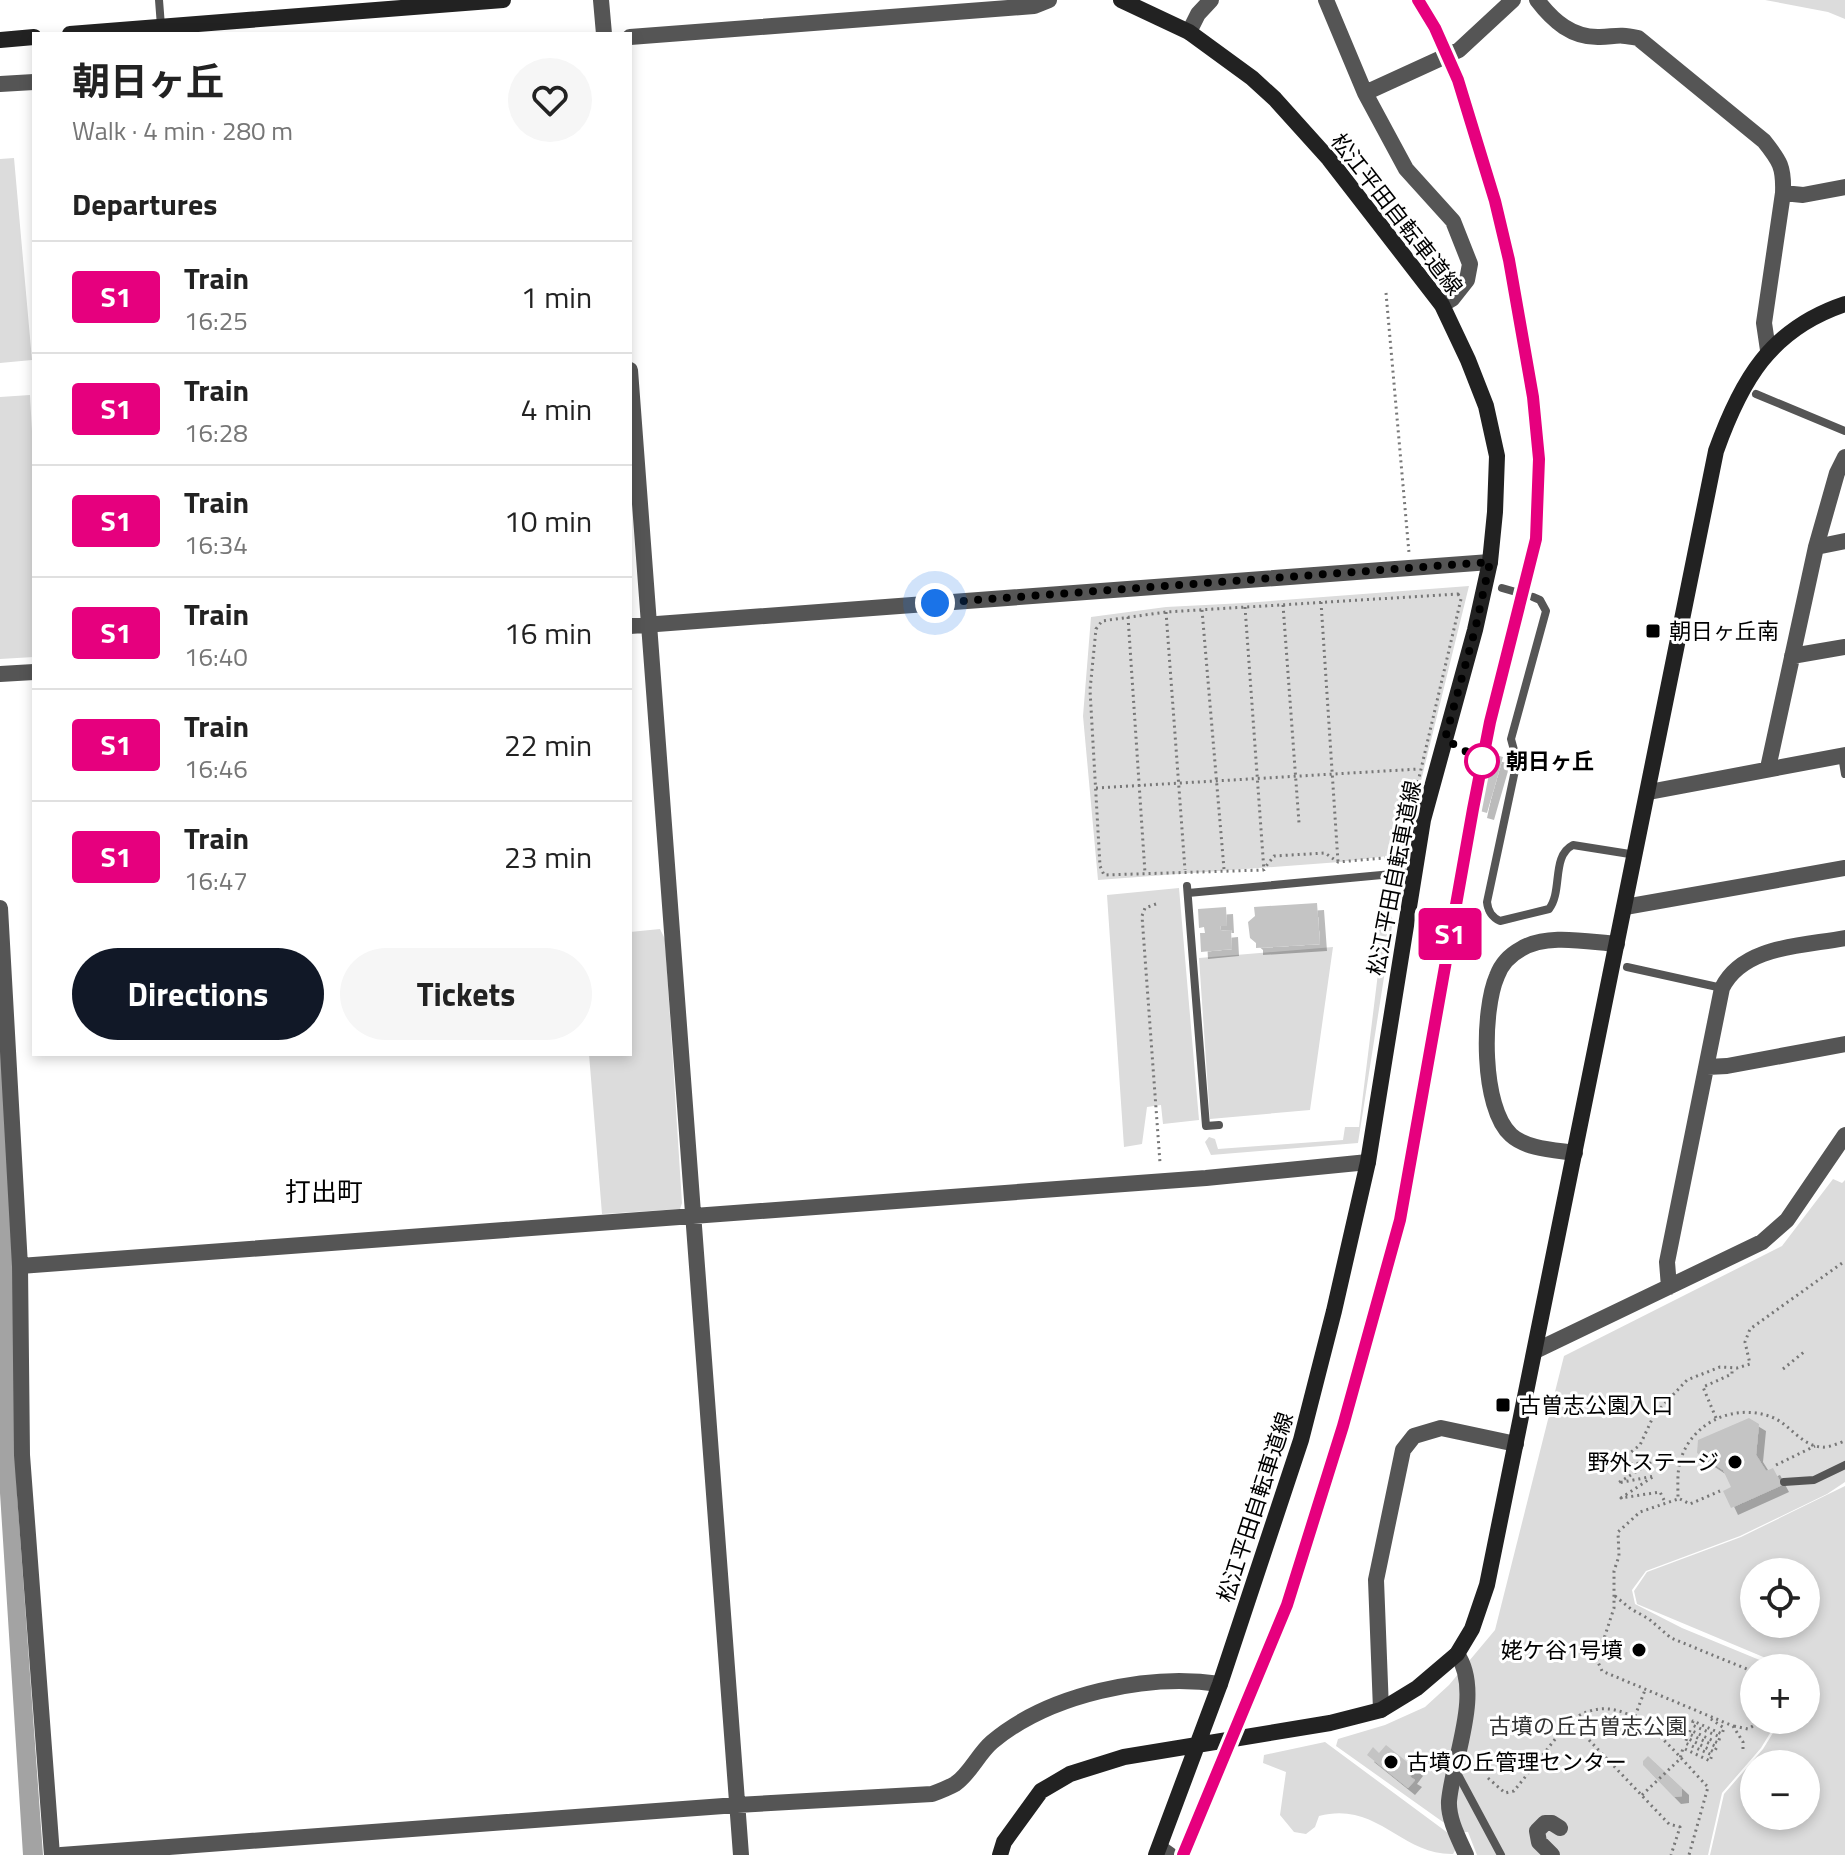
<!DOCTYPE html>
<html lang="en">
<head>
<meta charset="utf-8">
<style>
	body { margin:0; font-family:"Titillium Web","Noto Sans JP",sans-serif; background:#f6f6f6; color:#222; height:100vh; display:flex; flex-direction:column; font-size:30px; white-space:nowrap }
	* { box-sizing:border-box; margin:0 }
	p { font-size:26px; color:#767676 }
	.icon { flex:none; width:44px; height:44px; fill:none; stroke:currentColor; stroke-width:2; stroke-linecap:round; stroke-linejoin:round }
	.map { position:relative; flex:1; overflow:hidden }
	.sheet { position:absolute; left:32px; top:32px; width:600px; height:1024px; display:flex; flex-direction:column; background:#fff; border-radius:0px; box-shadow:0 4px 12px #0003 }
	.sheet>* { flex:none }
	.badge { padding:0 16px; border-radius:6px; font-size:28px; line-height:52px }
	.controls { position:absolute; left:1740px; top:1558px; display:grid; gap:16px }
	.controls a { display:grid; place-items:center; width:80px; height:80px; border-radius:50%; background:#fff; box-shadow:0 4px 12px #0003; font-size:40px }
	.you { position:absolute; width:40px; height:40px; margin:-20px; border:6px solid #fff; border-radius:50%; background:#1a73e8; box-shadow:0 0 0 12px #1a73e833 }
	.map>.badge { position:absolute; translate:-50% -50%; box-shadow:0 0 0 4px #fff }
	h2 { padding:0 40px; font-size:30px; line-height:72px }
	.round { display:grid; place-items:center; flex:none; width:84px; height:84px; border-radius:42px; background:#f6f6f6 }
	.head { display:flex; align-items:center; justify-content:space-between; height:136px; padding:0 40px }
	h1 { font-size:38px; font-weight:700; line-height:60px }
	.cta { display:flex; gap:16px; margin-top:auto; padding:16px 40px }
	.cta a { flex:1; height:92px; border-radius:48px; background:#111827; color:#fff; font-size:32px; font-weight:700; line-height:92px; text-align:center }
	.cta a+a { background:#f6f6f6; color:#222 }
	ul { padding:0; list-style:none }
	li { display:flex; align-items:center; gap:24px; height:112px; padding:0 40px; border-top:2px solid #e0e0e0 }
	li div { flex:1 }
	li b { display:block; font-size:30px }
	li em { font-style:normal }
	li .badge { min-width:88px; font-weight:700; text-align:center }
	.map>svg:first-child { display:block }
	.green { fill:#dcdcdc; fill-rule:evenodd }
	.water { fill:#a3a3a3 }
	.building { fill:#c4c4c4; filter:url(#shadow) }
	.lines { fill:none; stroke-linecap:round; stroke-linejoin:round }
	.path { stroke:#777; stroke-width:3; stroke-dasharray:2 4; stroke-linecap:butt }
	.lane { stroke:#555; stroke-width:8 }
	.street { stroke:#555; stroke-width:16 }
	.secondary { stroke:#222; stroke-width:16 }
	.rail-casing { stroke:#000; stroke-width:9 }
	.rail { stroke:#fff; stroke-width:6; stroke-dasharray:18; stroke-linecap:butt }
	.line-casing { stroke:#fff; stroke-width:18 }
	.line { stroke:#e6007e; stroke-width:12 }
	.walk { stroke:#000; stroke-width:8; stroke-dasharray:0 14.4 }
	.poi-dot { fill:#000; stroke:#fff; stroke-width:3 }
	.stop-dot { fill:#fff; stroke:#e6007e; stroke-width:4 }
	.labels { text-anchor:middle; stroke-width:6; stroke-linejoin:round; paint-order:stroke }
	.street-label { font-size:22px; fill:#000; stroke:#fff }
	.poi-label { font-size:22px; fill:#000; stroke:#fff; text-anchor:start }
	.stop-label { font-size:22px; font-weight:bold; fill:#000; stroke:#fff; text-anchor:start }
	.park-label { font-size:22px; fill:#333; stroke:#fff }
	.quarter-label { font-size:26px; fill:#000; stroke:#fff }
</style>
</head>
<body>
<div class="map">
<svg width="1845" height="1855" viewBox="0 0 1845 1855">
	<defs>
		<filter id="shadow"><feDropShadow dx="7" dy="7" stdDeviation="0" flood-color="#0004"/></filter>
	</defs>
	<rect width="100%" height="100%" fill="#fff"/>
	<path class="green" d="M1765,0H1845V19L1828,12Z
		M14,158L32,360L0,363V159Z
		M30,395L34,468V657L0,659V397Z
		M1469,586L1403,854L1340,862L1098,880L1083,716L1091,617L1166,607L1244,603Z
		M1179,888L1199,1120L1163,1124L1161,1105L1147,1107L1142,1144L1124,1147L1107,895Z
		M1384,912L1390,914L1393,920L1358,1143L1211,1155L1205,1142L1209,1137L1215,1139L1218,1149L1343,1140L1345,1127H1359L1381,949L1380,945L1371,939L1377,915Z
		M660,929L665,939L682,1203L680,1209L602,1214L589,1054H630V932Z
		M1333,947L1310,1110L1210,1119L1199,958Z
		M1833,1179L1842,1183L1845,1180V1482L1827,1494L1740,1536L1646,1571L1632,1590L1635,1604L1682,1628L1779,1668H1754V1720H1778L1761,1748L1722,1793L1708,1855H1477L1468,1832H1457L1336,1746L1338,1739L1385,1725L1425,1707L1449,1685L1495,1630L1564,1356L1782,1246Z
		M1845,1486V1855H1710L1724,1794L1763,1749L1781,1720H1806V1668H1782L1780,1664L1637,1604L1634,1591L1647,1572L1741,1537ZM1754,1572H1806V1624H1754ZM1754,1764H1806V1816H1754Z
		M1325,1742L1452,1836L1457,1847L1453,1854C1400,1855 1378,1801 1319,1816L1315,1827L1306,1834L1294,1832L1280,1815L1286,1772L1263,1763L1264,1755Z"/>
	<path class="water" d="M0,999L10,1130L17,1493L43,1855H23L0,1493Z"/>
	<path class="building" d="M1492,754L1503,757L1487,813L1480,811Z
		M1317,903L1320,944L1256,948V943L1250,938L1248,922L1255,916L1254,907Z
		M1226,907L1227,926H1220L1221,931L1231,930L1232,949L1201,952L1200,933H1205L1204,927L1199,928L1198,909Z
		M1749,1418L1759,1424L1756,1455L1766,1471L1773,1468L1782,1485L1731,1508L1723,1491L1731,1487L1723,1470L1697,1453L1698,1440Z
		M1386,1745L1416,1769L1410,1777L1415,1780L1408,1788L1367,1755L1373,1747L1379,1753Z
		M1648,1756L1682,1788V1796L1674,1797L1643,1765V1761Z"/>
	<g class="lines">
		<path class="path" d="M1386,293L1409,553
			M1458,594L1461,599L1402,850L1395,857L1338,862L1325,853L1274,856L1263,870L1104,875L1100,866L1090,690L1096,629L1102,621L1166,612Z
			M1321,602L1338,862
			M1283,605L1299,823
			M1245,607L1264,871
			M1202,610L1224,869
			M1166,612L1185,870
			M1128,617L1145,873
			M1096,788L1419,769
			M1156,904L1145,908L1142,916L1160,1163
			M1783,1369L1804,1352
			M1716,1418L1703,1387L1732,1374V1368
			M1776,1465L1815,1446
			M1680,1499L1690,1504L1720,1491
			M1664,1500L1660,1492L1621,1498L1654,1476L1618,1483L1650,1463L1616,1464L1640,1445L1654,1415L1687,1380L1720,1367L1737,1368L1750,1364L1745,1342L1750,1329L1845,1261
			M1615,1596L1631,1609L1649,1619L1671,1638L1754,1672
			M1635,1716L1645,1690
			M1734,1726L1748,1729L1763,1720
			M1589,1740L1669,1824L1680,1827L1671,1855
			M1743,1749V1742L1733,1726L1602,1671L1597,1660L1614,1608V1571L1619,1556L1618,1532L1640,1512L1678,1499C1678,1487 1677,1473 1680,1462C1691,1421 1737,1402 1774,1418C1791,1426 1802,1446 1822,1447C1828,1448 1839,1443 1845,1441
			M1488,1778L1505,1793L1514,1791L1568,1723C1624,1678 1672,1751 1708,1787L1689,1855
			M1642,1795L1680,1759L1683,1748L1710,1761L1712,1755L1685,1743L1687,1738L1714,1752L1717,1747L1689,1734L1690,1730L1718,1743L1720,1737L1692,1725L1693,1721L1722,1734L1724,1728L1708,1717"/>
		<path class="lane" d="M159,0L161,26
			M1756,394L1845,431
			M1502,588L1516,592
			M1533,597L1540,600L1546,611L1511,739L1517,761L1487,902C1488,912 1492,917 1500,921L1549,909C1563,891 1551,856 1573,845L1636,855
			M1842,756L1845,774
			M1187,886L1206,1126L1219,1125
			M1188,893L1414,872
			M1627,967L1722,988
			M1784,1482L1814,1480L1845,1465
			M1456,1771L1501,1855"/>
		<path class="street" d="M601,0L604,34
			M1326,0L1365,93L1406,169L1453,221L1470,264L1467,280L1452,299L1442,305
			M1537,0C1553,21 1572,38 1600,37C1618,36 1619,34 1638,38L1764,141C1780,161 1784,167 1783,193L1764,323L1768,350
			M1189,32L1198,14L1211,0
			M630,37L1034,6L1049,0
			M0,84L34,82
			M1365,93L1459,50L1513,0
			M1783,193L1803,195L1845,187
			M630,370L741,1855
			M1816,547L1845,541
			M630,626L1490,562
			M1792,656L1845,647
			M0,674L34,672
			M1768,768L1816,547L1837,473L1845,457
			M1649,792L1845,755
			M1625,907L1845,868
			M0,908L20,1266L22,1455L52,1855
			M1707,1067L1727,1066L1845,1044
			M1575,1153C1555,1150 1526,1149 1511,1135C1481,1108 1482,1010 1497,976C1501,965 1510,955 1521,949C1547,933 1588,942 1617,944
			M20,1266L1206,1178L1368,1162
			M1669,1287L1667,1262L1722,988C1743,945 1804,946 1845,938
			M1535,1351L1762,1242L1787,1220L1845,1135
			M1457,1654C1483,1692 1453,1758 1449,1801C1448,1819 1459,1839 1466,1855
			M1381,1710L1376,1580L1403,1450L1414,1436L1441,1428L1516,1444
			M1160,1848L1170,1855
			M61,1855L737,1805L932,1794C940,1791 948,1788 955,1784C970,1774 978,1754 992,1742C1049,1694 1148,1673 1220,1684
			M1552,1855L1539,1842L1537,1831L1545,1823H1552L1560,1828"/>
		<path class="secondary" d="M1121,0L1189,32L1252,78L1275,99L1329,159L1442,305L1468,360L1486,406L1497,456L1495,512L1490,562L1475,630L1423,820L1368,1162L1334,1311L1301,1440L1220,1684L1156,1855
			M70,34L503,0
			M0,40L34,37
			M1000,1855L1004,1842L1041,1791L1070,1774L1124,1757L1330,1723L1381,1710L1417,1688L1457,1654L1472,1629L1487,1585L1716,451C1741,381 1770,329 1845,304"/>
		<defs>
			<path id="rail" d="M1183,1855L1287,1605L1343,1426L1400,1220L1461,867L1490,722L1536,539L1539,459L1533,397L1509,260L1495,201L1458,80L1435,28L1418,0"/>
		</defs>
		<use href="#rail" class="rail-casing"/>
		<use href="#rail" class="rail"/>
	</g>
	<g class="lines">
		<defs>
			<path id="line" d="M1183,1855L1287,1605L1343,1426L1400,1220L1473,809L1490,722L1536,539L1539,459L1533,397L1509,260L1495,201L1458,80L1435,28L1418,0"/>
		</defs>
		<use href="#line" class="line-casing"/>
		<use href="#line" class="line"/>
		<path class="walk" d="M935,603L1490,562L1475,630L1445,739L1482,761"/>
	</g>
	<g class="poi-dot">
		<rect x="1645" y="623" width="16" height="16" rx="4"/>
		<rect x="1495" y="1397" width="16" height="16" rx="4"/>
		<circle cx="1735" cy="1462" r="8"/>
		<circle cx="1639" cy="1650" r="8"/>
		<circle cx="1391" cy="1762" r="8"/>
	</g>
	<circle class="stop-dot" cx="1482" cy="761" r="16"/>
	<g class="labels">
		<g class="street-label">
			<text transform="translate(1397 214) rotate(52)" y="8">松江平田自転車道線</text>
			<text transform="translate(1394 878) rotate(-79)" y="8">松江平田自転車道線</text>
			<text transform="translate(1255 1507) rotate(-72)" y="8">松江平田自転車道線</text>
		</g>
		<g class="poi-label">
			<text x="1669" y="639">朝日ヶ丘南</text>
			<text x="1519" y="1413">古曽志公園入口</text>
			<text x="1719" y="1470" text-anchor="end">野外ステージ</text>
			<text x="1623" y="1658" text-anchor="end">姥ケ谷1号墳</text>
			<text x="1407" y="1770">古墳の丘管理センター</text>
		</g>
		<g class="stop-label">
			<text x="1506" y="769">朝日ヶ丘</text>
		</g>
		<g class="park-label">
			<text x="1588" y="1734">古墳の丘古曽志公園</text>
		</g>
		<g class="quarter-label">
			<text x="324" y="1201">打出町</text>
		</g>
	</g>
</svg>
<div class="controls">
<a><svg class="icon" aria-label="locate" viewBox="0 0 24 24"><circle cx="12" cy="12" r="6"/><path d="M12 2v4M12 18v4M2 12h4M18 12h4"/></svg></a>
<a>+</a>
<a>−</a>
</div>
<div class="you" style="left:935px;top:603px"></div>
<b class="badge" style="left:1450px;top:934px;background:#e6007e;color:#fff">S1</b>
<section class="sheet">
<div class="head"><div><h1>朝日ヶ丘</h1><p>Walk · 4 min · 280 m</p></div><a class="round"><svg class="icon" aria-label="heart" viewBox="0 0 24 24"><path d="M12 20l-8-8c-3-5 5-10 8-4 3-6 11-1 8 4z"/></svg></a></div>
<h2>Departures</h2>
<ul>
<li><span class="badge" style="background:#e6007e;color:#fff">S1</span><div><b>Train</b><p>16:25</p></div><em>1 min</em></li>
<li><span class="badge" style="background:#e6007e;color:#fff">S1</span><div><b>Train</b><p>16:28</p></div><em>4 min</em></li>
<li><span class="badge" style="background:#e6007e;color:#fff">S1</span><div><b>Train</b><p>16:34</p></div><em>10 min</em></li>
<li><span class="badge" style="background:#e6007e;color:#fff">S1</span><div><b>Train</b><p>16:40</p></div><em>16 min</em></li>
<li><span class="badge" style="background:#e6007e;color:#fff">S1</span><div><b>Train</b><p>16:46</p></div><em>22 min</em></li>
<li><span class="badge" style="background:#e6007e;color:#fff">S1</span><div><b>Train</b><p>16:47</p></div><em>23 min</em></li>
</ul>
<div class="cta"><a>Directions</a><a>Tickets</a></div>
</section>
</div>
</body>
</html>
